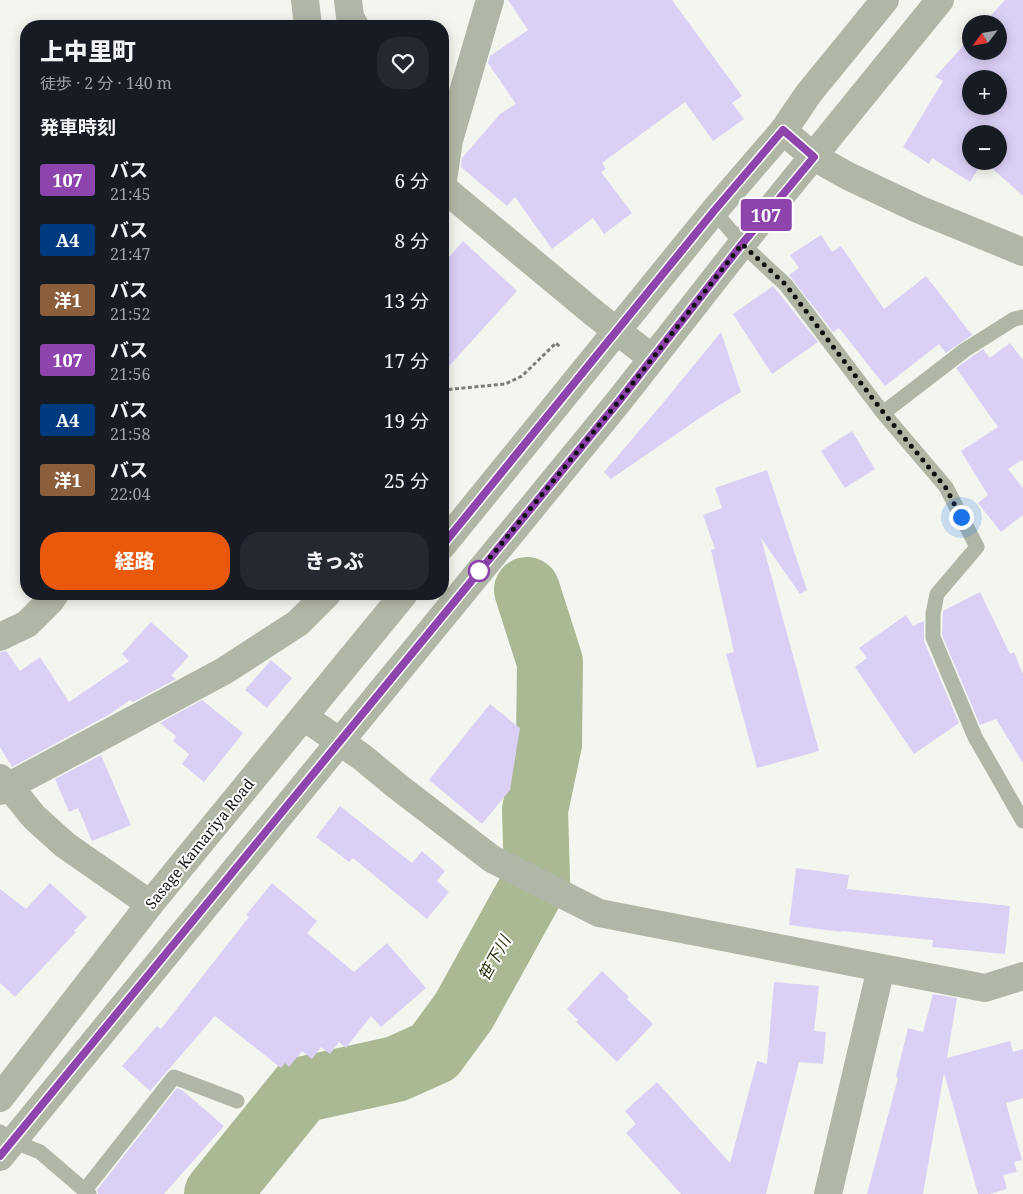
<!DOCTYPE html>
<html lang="ja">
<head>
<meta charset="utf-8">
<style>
	body { margin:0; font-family:"Noto Serif","Noto Sans JP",serif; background:#242831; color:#f1f3f6; height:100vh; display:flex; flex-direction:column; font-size:19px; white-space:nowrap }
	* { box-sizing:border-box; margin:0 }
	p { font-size:16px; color:#9ea1a6 }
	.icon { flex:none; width:28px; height:28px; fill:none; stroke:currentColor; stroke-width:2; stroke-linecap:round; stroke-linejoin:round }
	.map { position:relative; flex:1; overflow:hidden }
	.sheet { position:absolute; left:20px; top:20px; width:429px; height:580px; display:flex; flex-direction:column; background:#171b24; border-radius:20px; box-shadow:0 2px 12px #0003 }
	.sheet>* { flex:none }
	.badge { padding:0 10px; border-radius:4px; font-size:18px; line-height:32px }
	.needle { width:32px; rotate:239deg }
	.fabs { position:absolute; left:962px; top:15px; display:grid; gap:10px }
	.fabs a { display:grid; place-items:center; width:45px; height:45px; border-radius:50%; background:#171b24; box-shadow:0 2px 12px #0003; font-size:25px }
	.you { position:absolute; width:25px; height:25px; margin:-12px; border:4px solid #fff; border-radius:50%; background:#1a73e8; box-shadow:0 0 0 8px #1a73e833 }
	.map>.badge { position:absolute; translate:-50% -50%; box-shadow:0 0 0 2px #fff }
	h2 { padding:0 20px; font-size:19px; line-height:45px }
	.round { display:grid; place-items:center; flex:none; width:52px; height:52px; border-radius:20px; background:#242831 }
	.overview { display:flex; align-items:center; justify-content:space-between; height:85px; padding:0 20px }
	h1 { font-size:24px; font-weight:800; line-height:38px }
	.cta { display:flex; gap:10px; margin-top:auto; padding:10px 20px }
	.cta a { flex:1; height:58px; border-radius:20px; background:#ea580c; color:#fff; font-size:20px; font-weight:800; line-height:58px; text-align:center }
	.cta a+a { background:#242831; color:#f1f3f6 }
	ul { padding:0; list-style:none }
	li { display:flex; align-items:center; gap:15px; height:60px; padding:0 20px }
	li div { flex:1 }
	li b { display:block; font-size:19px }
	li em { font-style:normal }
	li .badge { min-width:55px; font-weight:700; text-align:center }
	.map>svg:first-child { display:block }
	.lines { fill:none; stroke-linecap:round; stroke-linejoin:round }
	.river { stroke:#aab893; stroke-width:66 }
	.building { fill:#dad0f6; fill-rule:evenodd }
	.path { stroke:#7b7d78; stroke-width:3; stroke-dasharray:4 2.5; stroke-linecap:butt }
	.service { stroke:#b1b7a7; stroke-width:15 }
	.minor { stroke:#b1b7a7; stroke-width:28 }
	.tertiary { stroke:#b1b7a7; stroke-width:28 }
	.line-casing { stroke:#fff; stroke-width:11 }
	.line { stroke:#8e44ad; stroke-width:8 }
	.walk { stroke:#0f100e; stroke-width:5; stroke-dasharray:0 9 }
	.stop-dot { fill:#fff; stroke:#8e44ad; stroke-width:2.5 }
	.labels { text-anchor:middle; stroke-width:4; stroke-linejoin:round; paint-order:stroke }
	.street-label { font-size:15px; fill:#0f100e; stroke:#fff }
	.water-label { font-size:16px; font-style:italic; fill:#263308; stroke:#fff }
</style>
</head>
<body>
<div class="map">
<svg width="1023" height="1194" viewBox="0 0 1023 1194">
	<rect width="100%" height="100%" fill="#f3f6ee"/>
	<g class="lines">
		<path class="river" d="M217,1194L301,1090L396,1069L434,1052L464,1011L537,879L535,810L549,744L550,662L527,590"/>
	</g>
	<path class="building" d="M508,0H672L742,96L732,103L744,119L713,141L685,102L602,163L606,169L601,172L632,213L604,234L593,218L552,249L515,197L507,206L461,167L462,158L500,114L516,104L488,63L490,56L528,30Z
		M1005,0H1023V196L984,161H999V134H971V161H983L970,182L932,158L929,164L903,147L943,81L935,77L971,37V51H999V24H983ZM971,79H999V106H971Z
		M821,235L832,252L841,246L884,309L926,276L972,335L946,353L939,344L885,386L839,328L833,332L789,275L799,268L790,255Z
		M463,241L517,291L442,374V265Z
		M773,286L818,342L772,374L733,314Z
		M721,332L741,392L710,411L611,479L604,472L663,403Z
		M1010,343L1023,360V462L1022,460L1008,469L1023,488V515L1001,532L978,503L988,495L961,451L998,427L956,368L983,349L990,358Z
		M852,431L875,469L845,488L821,451Z
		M767,470L807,590L800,594L761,538L819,751L757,768L726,654L734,652L711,550L715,549L703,515L722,508L715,488Z
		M980,592L1010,654L1014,652L1023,674V763L996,719L980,725L942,635L943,611Z
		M906,615L913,626L924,621V641L959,723L914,754L855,667L867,658L859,648Z
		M151,622L189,656L171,676L176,679L133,702L130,700L110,714L12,767L0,747V652L6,651L20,671L40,657L69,702L129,661L122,654Z
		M271,660L292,678L267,708L245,690Z
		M202,700L243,733L204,782L182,764L189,754L173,741L176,736L160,723Z
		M490,704L520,728L510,790L482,824L429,780Z
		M101,755L131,825L92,841L78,808L69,812L55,779Z
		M340,806L412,863L422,851L445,871L437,881L449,892L427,919L353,858L349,862L316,837Z
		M796,868L849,875L847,889L1010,906L1005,954L932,947L933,940L842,931V932L789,925Z
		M50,883L87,917L74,931L76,932L15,997L0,983V889L26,909Z
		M272,883L317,921L307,933L354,972L387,943L426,988L381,1027L371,1016L346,1048L339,1042L330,1054L321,1047L312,1059L302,1051L289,1067L285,1063L281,1068L215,1016L150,1091L122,1066L157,1026L161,1029L249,917L246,915Z
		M602,971L629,997L627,999L653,1024L617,1062L576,1022L578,1020L567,1009Z
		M774,982L819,986L814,1031L826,1032L823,1064L799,1062L766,1194H681L626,1133L636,1124L625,1111L657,1082L730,1163L757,1061L767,1064Z
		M933,994L957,998L947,1058L1010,1041L1013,1052L1023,1049V1098L1006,1103L1022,1160L1014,1162L1017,1172L1003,1175L1007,1189L990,1194H978L944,1073L923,1194H867L898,1078L896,1077L908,1028L923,1032Z
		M177,1088L182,1090L224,1126L164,1194H98L97,1190Z"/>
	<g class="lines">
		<path class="path" d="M442,390L505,384L522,376L556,343L561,348"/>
		<path class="service" d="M714,211L742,244L786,285L883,413L946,487L977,547L937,594L933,614V637L975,737L1023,821
			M883,413L965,350L1014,319L1023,317
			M0,1132L13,1141L40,1152L89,1194
			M85,1190L174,1077L237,1101"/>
		<path class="minor" d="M305,0L308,26
			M442,187L449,140L490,0
			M0,637L27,624L51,600L55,594
			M304,717L362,757L397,786L492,859L599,913L985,988L1023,976
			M0,778L9,786L34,817L65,845L150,904
			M0,791L224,671L298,623L327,594
			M828,1194L881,968"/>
		<path class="tertiary" d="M348,0L350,17L355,26
			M783,131L814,157L848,176L918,209L1023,252
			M442,187L595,314L652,358
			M442,546L714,211L783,131L809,93L885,0
			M0,1098L150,904L404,594
			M0,1157L619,401L742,244L940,0"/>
	</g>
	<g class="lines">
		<defs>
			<path id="line" d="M0,1156L619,401L742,244L814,157L783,130L714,211L442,546"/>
		</defs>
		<use href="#line" class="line-casing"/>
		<use href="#line" class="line"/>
		<path class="walk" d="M479,571L619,401L742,244L786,285L883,412L946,488L961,517"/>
	</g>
	<circle class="stop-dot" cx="479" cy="571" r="10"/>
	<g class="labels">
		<g class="street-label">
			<text transform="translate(200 844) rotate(-51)" y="5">Sasage Kamariya Road</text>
		</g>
		<g class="water-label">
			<text transform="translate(494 958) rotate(-61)" y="6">笹下川</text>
		</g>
	</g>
</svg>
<div class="fabs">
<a><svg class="needle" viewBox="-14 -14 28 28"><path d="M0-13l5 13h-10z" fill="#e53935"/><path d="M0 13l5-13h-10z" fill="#9ea1a6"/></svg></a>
<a>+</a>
<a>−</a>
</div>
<div class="you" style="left:961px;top:517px"></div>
<b class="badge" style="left:766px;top:215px;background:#8e44ad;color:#fff">107</b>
<section class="sheet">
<div class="overview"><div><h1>上中里町</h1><p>徒歩 · 2 分 · 140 m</p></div><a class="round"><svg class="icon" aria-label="heart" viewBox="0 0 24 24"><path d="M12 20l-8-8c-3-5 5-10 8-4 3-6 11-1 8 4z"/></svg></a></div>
<h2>発車時刻</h2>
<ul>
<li><span class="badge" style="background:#8e44ad;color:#fff">107</span><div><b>バス</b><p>21:45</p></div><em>6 分</em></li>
<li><span class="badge" style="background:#003b80;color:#fff">A4</span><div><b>バス</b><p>21:47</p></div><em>8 分</em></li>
<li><span class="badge" style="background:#8b5e3c;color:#fff">洋1</span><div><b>バス</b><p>21:52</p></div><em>13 分</em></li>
<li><span class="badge" style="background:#8e44ad;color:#fff">107</span><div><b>バス</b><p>21:56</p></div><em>17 分</em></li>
<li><span class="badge" style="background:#003b80;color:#fff">A4</span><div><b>バス</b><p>21:58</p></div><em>19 分</em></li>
<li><span class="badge" style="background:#8b5e3c;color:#fff">洋1</span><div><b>バス</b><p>22:04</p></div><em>25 分</em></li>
</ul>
<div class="cta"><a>経路</a><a>きっぷ</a></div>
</section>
</div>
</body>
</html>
